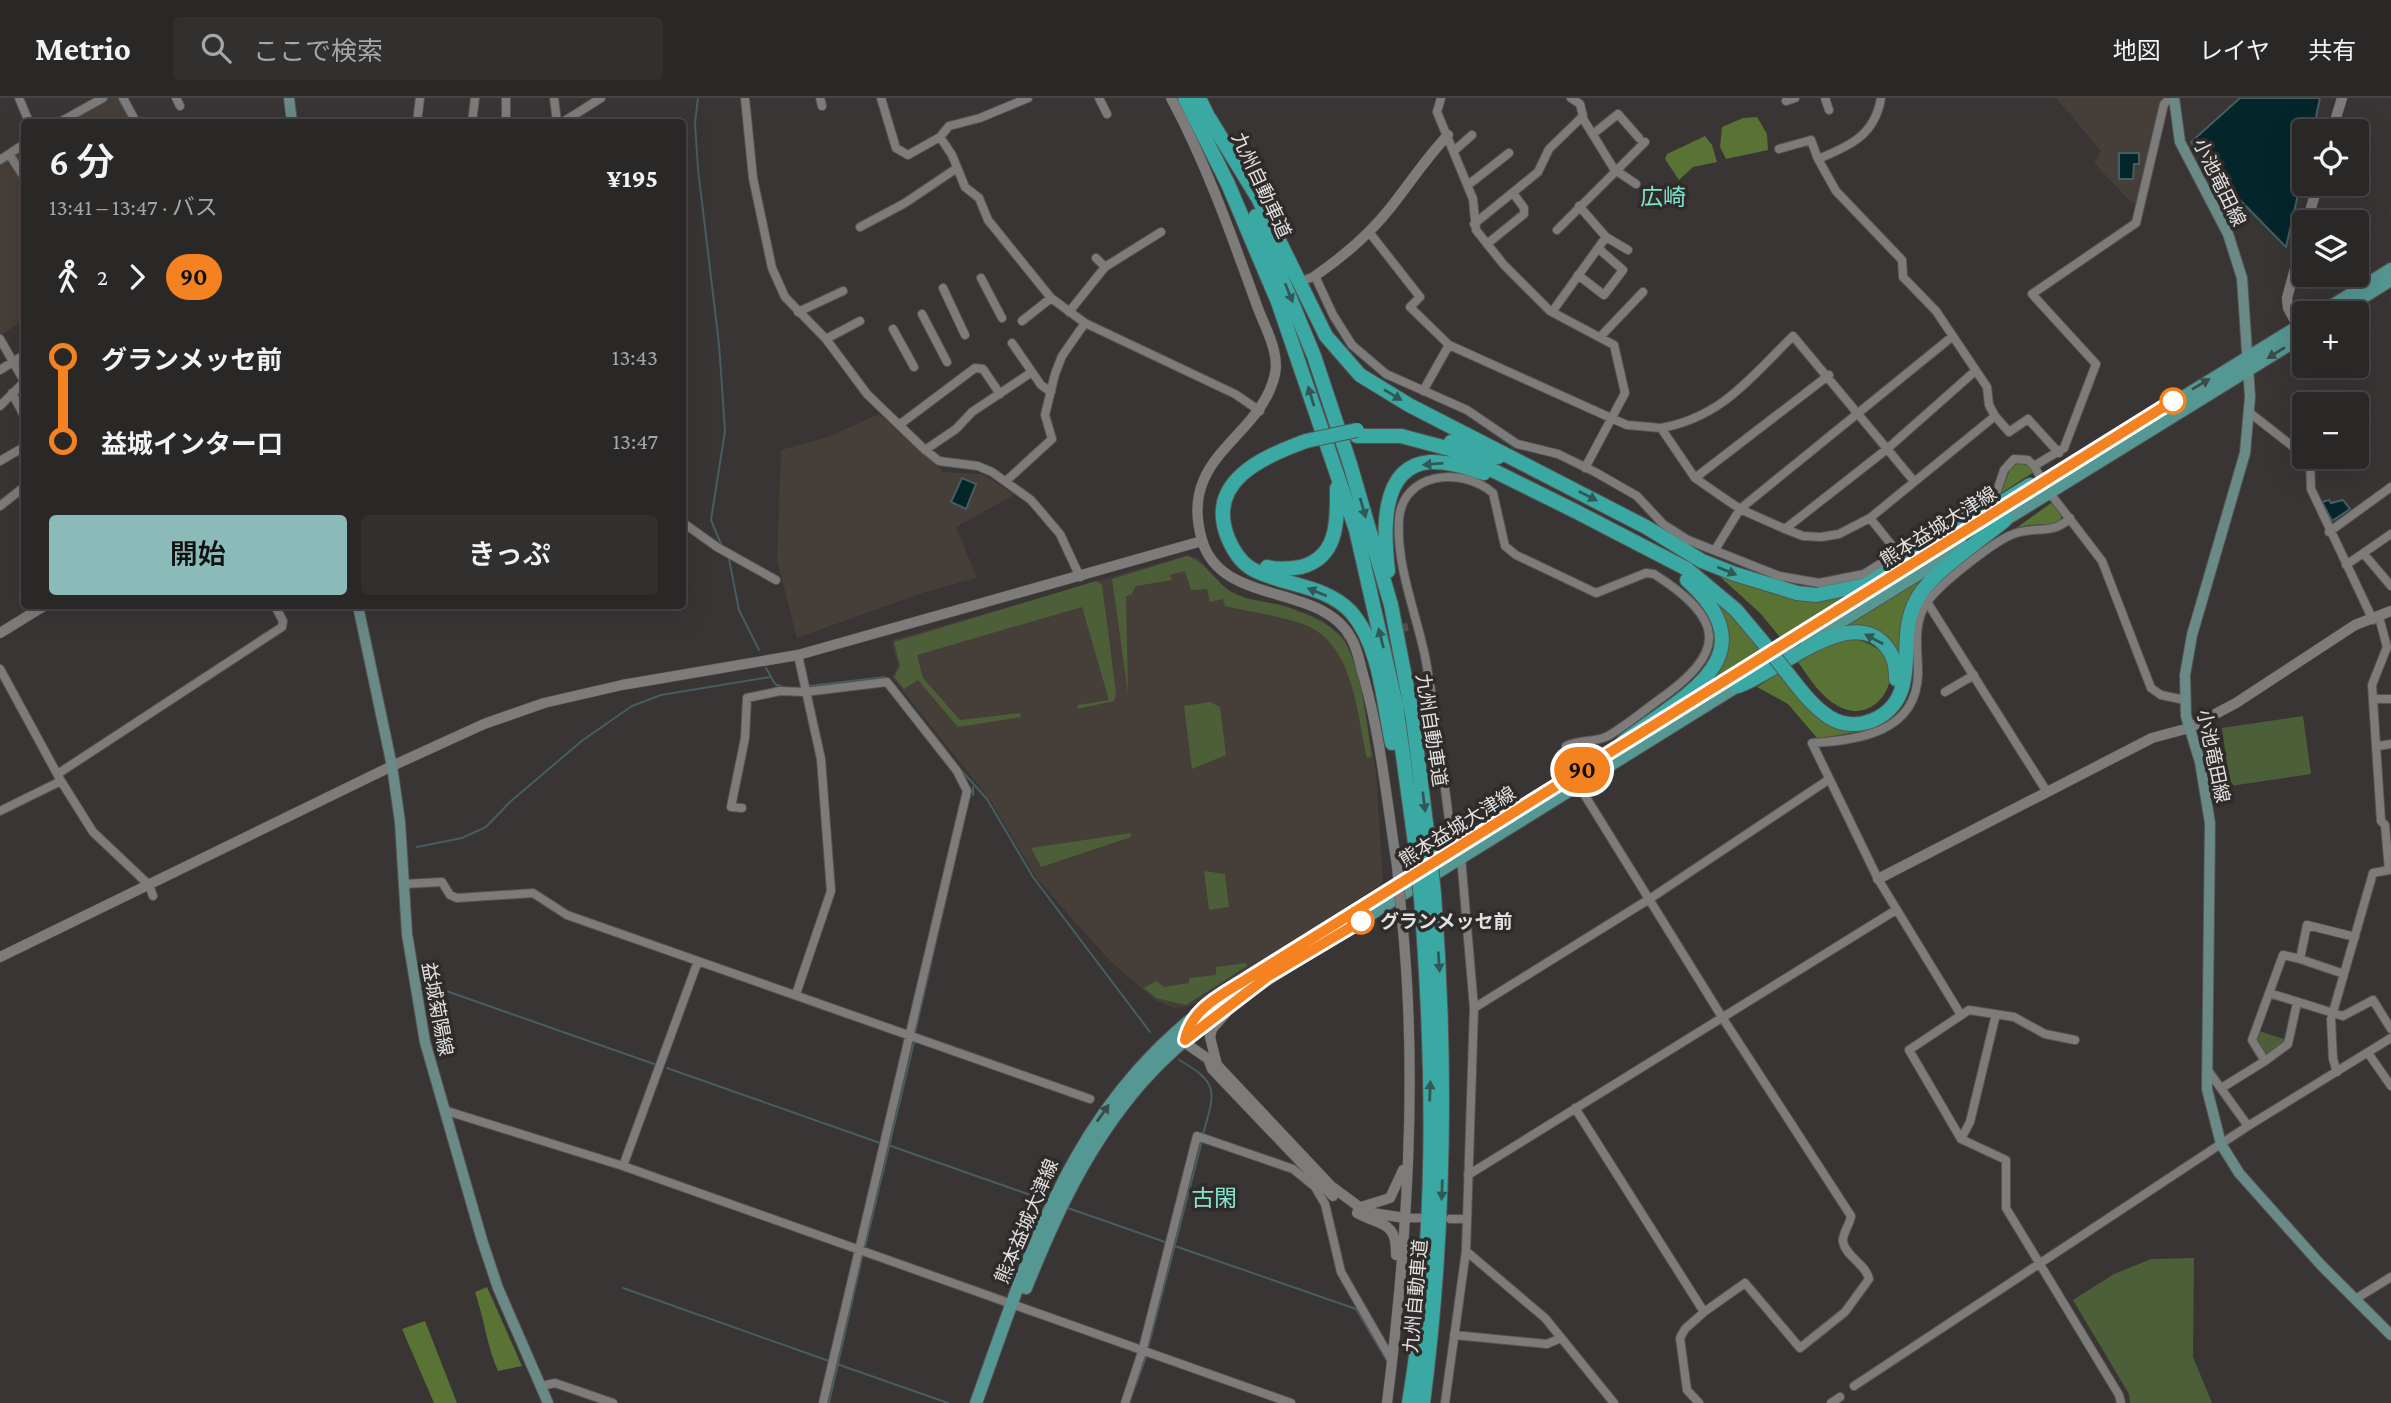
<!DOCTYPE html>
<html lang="ja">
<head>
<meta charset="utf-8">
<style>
	body { margin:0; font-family:"Crimson Pro","Noto Sans JP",serif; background:#32302f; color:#f1f3f6; height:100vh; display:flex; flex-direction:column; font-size:26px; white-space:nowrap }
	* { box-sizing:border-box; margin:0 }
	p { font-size:23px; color:#a5a6a7 }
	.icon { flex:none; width:38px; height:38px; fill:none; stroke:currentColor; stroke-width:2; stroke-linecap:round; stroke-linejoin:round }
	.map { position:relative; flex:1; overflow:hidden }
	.drawer { position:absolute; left:21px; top:21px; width:665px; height:490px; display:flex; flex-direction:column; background:#2a2827; border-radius:7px; box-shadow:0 7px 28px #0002,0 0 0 2px #464444 }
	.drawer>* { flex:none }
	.badge { padding:0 14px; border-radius:23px; font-size:24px; line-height:46px }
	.buttons { position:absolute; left:2292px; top:21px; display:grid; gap:14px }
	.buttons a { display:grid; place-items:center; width:77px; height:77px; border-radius:7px; background:#2a2827; box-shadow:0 7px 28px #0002,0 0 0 2px #464444; font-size:35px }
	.map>.badge { position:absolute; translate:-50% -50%; box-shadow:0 0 0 4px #fff }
	.legs { display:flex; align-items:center; gap:10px; height:77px; padding:0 28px; font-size:23px }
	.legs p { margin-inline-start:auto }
	.headline { display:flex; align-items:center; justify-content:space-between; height:119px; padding:0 28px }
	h1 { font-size:38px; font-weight:600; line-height:52px }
	.cta { display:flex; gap:14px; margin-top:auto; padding:14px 28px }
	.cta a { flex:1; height:80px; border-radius:7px; background:#8bbbb9; color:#111; font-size:28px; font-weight:600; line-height:80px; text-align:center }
	.cta a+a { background:#32302f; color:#f1f3f6 }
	ul { padding:0 28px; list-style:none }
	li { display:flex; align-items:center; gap:24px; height:84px; font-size:26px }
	li i { display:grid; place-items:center; width:10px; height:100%; margin:0 9px; background:currentColor }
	li i::after { content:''; width:18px; height:18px; margin:-9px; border:5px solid; border-radius:50%; background:#2a2827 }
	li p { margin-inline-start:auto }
	li:first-child i { background:linear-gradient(#0000 50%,currentColor 0) }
	li:last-child i { background:linear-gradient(currentColor 50%,#0000 0) }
	header { display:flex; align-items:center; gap:42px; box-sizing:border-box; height:98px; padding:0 35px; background:#2a2827; border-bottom:2px solid #464444 }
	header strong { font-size:33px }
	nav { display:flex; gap:38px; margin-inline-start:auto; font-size:24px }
	.search { width:490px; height:63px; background:#32302f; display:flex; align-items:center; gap:18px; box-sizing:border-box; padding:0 24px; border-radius:7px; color:#a5a6a7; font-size:26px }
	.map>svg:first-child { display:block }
	.built { fill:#463e39 }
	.green { fill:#4d5f38 }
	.forest { fill:#587333 }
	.water { fill:#04262b; stroke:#475e61; stroke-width:2 }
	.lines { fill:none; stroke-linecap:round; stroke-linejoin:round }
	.stream { stroke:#475e61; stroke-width:2 }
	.minor-tunnel { stroke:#524f4e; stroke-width:8; stroke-dasharray:8 4; stroke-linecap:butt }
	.minor-casing { stroke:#565452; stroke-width:10 }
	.tertiary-casing { stroke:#565452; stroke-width:11 }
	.secondary-casing { stroke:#565452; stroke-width:12 }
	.primary-casing { stroke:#565452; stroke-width:14 }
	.motorway-casing { stroke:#565452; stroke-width:16 }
	.minor { stroke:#7e7c7a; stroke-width:8 }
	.tertiary { stroke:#7e7c7a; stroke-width:10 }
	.secondary { stroke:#6a8a87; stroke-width:10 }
	.primary { stroke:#559793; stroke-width:12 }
	.motorway { stroke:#3aa9a4; stroke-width:14 }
	.tertiary-bridge-casing { stroke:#565452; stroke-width:11; stroke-linecap:butt }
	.motorway-bridge-casing { stroke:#565452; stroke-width:16; stroke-linecap:butt }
	.tertiary-bridge { stroke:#7e7c7a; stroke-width:10 }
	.motorway-bridge { stroke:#3aa9a4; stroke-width:14 }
	.oneway { fill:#325755 }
	.oneway2 { fill:#3a4b4a }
	.line-1-casing { stroke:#fff; stroke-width:16 }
	.line-1 { stroke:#f58220; stroke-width:10 }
	.stop-1-dot { fill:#fff; stroke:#f58220; stroke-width:3.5 }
	.labels { text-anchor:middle; stroke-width:7; stroke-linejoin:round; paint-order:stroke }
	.street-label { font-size:19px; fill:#e2e1e0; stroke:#2e2b2a }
	.stop-label { font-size:19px; font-weight:bold; fill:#e2e1e0; stroke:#2e2b2a; text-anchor:start }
	.quarter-label { font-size:23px; fill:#82e4cb; stroke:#2e2b2a }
</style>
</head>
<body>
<header>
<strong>Metrio</strong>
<div class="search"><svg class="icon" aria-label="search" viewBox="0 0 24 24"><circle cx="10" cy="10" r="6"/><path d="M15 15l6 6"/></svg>ここで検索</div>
<nav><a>地図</a><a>レイヤ</a><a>共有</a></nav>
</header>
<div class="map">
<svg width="2391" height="1305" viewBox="0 0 2391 1305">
	<rect width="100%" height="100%" fill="#383534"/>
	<path class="built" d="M103,0H123L136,24H60Z
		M2056,0H2163L2137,105H2132L2094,65L2101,53Z
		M24,46V221L0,238V62Z
		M879,316L943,374L983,376L1014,397L956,429L977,480L925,494L797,540L777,462L781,352L830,338Z
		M1188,457L1198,460L1225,490L1246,500L1287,508L1321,521L1345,540L1359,578L1376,673L1383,785L1201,902L1188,909L1174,910L1155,902L1110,863L1037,781L991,703L892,579L898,568L892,547L893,542Z"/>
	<path class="green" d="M1187,458C1207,464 1217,488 1237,497C1254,504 1273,504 1290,510C1308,517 1328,524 1341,539C1361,561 1367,629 1372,659L1367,660C1356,613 1354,542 1300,525C1276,517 1250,514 1225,508L1223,501L1210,504L1207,491L1191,492L1185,473L1170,477L1172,482L1136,488L1131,497L1126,498L1128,595L1112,481Z
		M1096,483L1102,487L1116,595L1114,603L1077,611L1078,607L1109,602L1082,509L917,557L923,580L960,622L1020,615L1021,619L958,629L918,582L904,591L894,579L900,568L894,544Z
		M1210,604L1220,609L1226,657L1192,671L1184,608Z
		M2303,618L2311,676L2230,688L2222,630Z
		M1131,735V739L1041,769L1031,750Z
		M1204,773L1225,776L1229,809L1209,812Z
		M1246,865L1247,868L1186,907L1156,900L1144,890L1156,883L1164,889L1189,885V880L1216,877V869Z
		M2259,933L2287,942L2268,958L2264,956L2256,943Z
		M2194,1160L2193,1259L2212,1305H2130L2129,1296L2073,1202L2114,1176L2151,1161Z"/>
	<path class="forest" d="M1757,19L1767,36L1768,52L1726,61L1720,49L1722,29L1743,20Z
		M1705,38L1712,47L1717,64L1693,69L1679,82L1665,61L1667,56Z
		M2018,365L2030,368L2034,374L2001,395L2010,371Z
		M2051,405L2062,416L2060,423C2045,430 2030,423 2015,431Z
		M1717,476L1767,490L1863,493L1783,543L1760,515Z
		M1921,481L1925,485L1901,573L1893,552L1844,529Z
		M1715,496L1768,553L1695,598C1710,577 1732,555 1727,528C1724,516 1717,507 1715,496Z
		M1848,540C1923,550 1884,634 1838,608C1821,599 1809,580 1798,564L1830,545Z
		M1782,573L1822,620H1888L1889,622L1871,631L1818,641L1788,606L1757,589Z
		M487,1189L522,1268L498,1273C487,1249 484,1220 475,1194Z
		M425,1223L457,1305H434L402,1231Z"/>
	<path class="water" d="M2240,0H2320L2313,33H2305V66L2286,149L2234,96L2191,44Z
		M2119,55H2139V66H2134L2133,81H2119Z
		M962,380L976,386L966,411L951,404Z
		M2329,402L2331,405L2343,402L2350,411L2332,423L2322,404Z"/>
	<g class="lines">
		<path class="stream" d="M698,0L695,25L698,71L719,246L725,333L711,422L721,446
			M729,461L739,512L759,552
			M766,570L775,586L783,589
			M890,582L945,651
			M809,588L885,579
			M961,672L987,701L1033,779L1150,934
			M973,689V697
			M417,749L462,740L486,729L511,703L583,642L632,608L661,597L770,579
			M429,887L657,967
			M915,935L957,752
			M1179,962C1220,985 1215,994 1203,1036
			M667,970L880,1045
			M888,1047L1039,1100
			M1068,1110L1165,1144
			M1172,1147L1356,1211L1387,1263
			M865,1149L914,944
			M623,1190L829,1263
			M1148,1250L1202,1043
			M837,1266L948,1305
			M829,1305L862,1160
			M1129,1305L1146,1259"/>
		<path class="minor-tunnel" d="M1377,533L1408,529"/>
		<defs>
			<path id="minor" d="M19,0L29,24
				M123,0L136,24
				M176,0L180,8
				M554,0L557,24
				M745,0L753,80L772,170L785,199L826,241L867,296L923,350L939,363L978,368L992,374L1031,402L1060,436L1080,479
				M820,0L822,8
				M881,0L896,50L908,57L940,39L949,28L980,20L1028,0
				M1099,0L1107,16
				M1441,0L1437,14L1473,101L1476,132L1504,167L1550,213L1614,247L1625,295L1585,370
				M1825,0L1829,12
				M1881,0C1875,37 1850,48 1818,61L1836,93L1902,162L1903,179L1936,213L1987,289L1989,307L1995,318L2009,334L2028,321L2059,355
				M1786,3L1795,0
				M1582,19L1614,71L1636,86
				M60,24L103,0
				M417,24L420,0
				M472,24L475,0
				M506,24V0
				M563,24L601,0
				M1593,36L1618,16L1639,40
				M940,39L952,57L965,89L979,100L988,122L1051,200L1085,225L1235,296L1260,313
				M1779,51L1811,42L1818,61
				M1455,52L1472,37
				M9,56L24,79
				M0,62L24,46
				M1468,87L1509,55
				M1579,108L1606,139L1628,152
				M1474,126L1538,74L1549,51L1583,18L1580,6L1571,0
				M860,129L905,105L957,70
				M1557,132L1645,44
				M1369,134L1420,199L1410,209L1449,247L1611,320L1627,327L1661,330L1695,380L1718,396L1740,411L1785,431L1803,438L1821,439L1839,436L1870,420L1995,318
				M1487,146L1524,116V110L1513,95
				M1096,160L1105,169
				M1578,177L1604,197L1623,172L1599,151
				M981,180L1002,220
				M1305,182L1315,178L1333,217L1352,247L1386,276L1467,312L1517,346L1558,356L1595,374L1637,398L1663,426L1688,442L1779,478L1819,485L1864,476L1997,393L2004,372L2014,361L2028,362L2034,368L2064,350L2096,266L2032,196L2136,125L2164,6L2170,0
				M943,190L965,237
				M798,214L843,193
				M1069,214L1105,169L1161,134
				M1552,214L1606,139
				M922,216L947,264
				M1022,223L1051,200
				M893,231L914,269
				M1601,238L1643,194
				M0,241L24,283
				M826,241L860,223
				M1012,245L1041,287L1051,294
				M0,272L24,257
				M1423,293L1449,247
				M12,295L24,318
				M0,308L24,284
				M2250,315L2305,358
				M899,327L975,270L983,271L1000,296
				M1661,330C1722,319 1750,280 1793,238L1913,382
				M925,352L956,331L972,314L1032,274
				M2306,359L2310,362L2311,391L2373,522
				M0,363L24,349
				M2034,368L2049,394L2102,463L2151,590L2161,597L2185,602
				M1695,380L1829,277
				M1006,383L1052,341L1045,317L1055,276L1062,258L1085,225
				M0,408L24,389
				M1870,420L1898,455
				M682,424L717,449L776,482
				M1785,431L1887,351L1974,274
				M2329,434L2391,389
				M1715,452L1740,411L1953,238
				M2364,456L2391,488
				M2346,467L2391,436
				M1927,504L2047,694
				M0,571L61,683L93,734L149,787L153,798
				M1945,594L1974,577
				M2374,601H2391
				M2378,648L2391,646
				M59,675L282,529L283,523L275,508
				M742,710L731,709L745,640L747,600L780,593L805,594L887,584L957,673L967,693L823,1305
				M0,713L61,683
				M1453,754C1445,688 1437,623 1425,558C1416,515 1396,467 1399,422C1402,374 1462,368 1493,395L1505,448L1516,457L1596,495L1646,475L1654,476C1726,522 1728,554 1657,603C1641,615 1625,628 1608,638C1594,645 1580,641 1566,648V667L1722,919L1851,1118C1850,1127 1842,1135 1843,1144C1846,1159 1866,1166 1869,1181L1845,1214L1800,1250L1745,1185L1704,1214L1685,1231L1680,1240L1687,1292L1699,1305
				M405,786L442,784L450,797L457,800L533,795L567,817L1090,1001
				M2300,861L2344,876
				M2269,895L2343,918L2373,902L2391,931
				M796,896L831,793L821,661L798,557
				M1474,910L1651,800L1828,682
				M1961,917L1878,781L1812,645C1858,642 1917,635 1918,575C1918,551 1912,524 1928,503C1940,486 1992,445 2011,437C2032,427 2053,438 2070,420
				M2075,942L2045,936L2014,919L1969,912L1909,952L1961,1041L2006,1062V1110L2119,1297L2121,1305
				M2368,955L2391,988
				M2265,963L2288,946L2297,905
				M2207,971L2248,1028
				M2337,974L2333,961L2331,921L2373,775L2389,772L2385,727L2381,723L2372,587L2387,549L2379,519
				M2223,989L2265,963L2252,942L2283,857L2300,861L2307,827L2355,839
				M1575,1010L1704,1214
				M447,1013L623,1068L1291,1305
				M1961,1041L1970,1024L1996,916
				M623,1068L698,863
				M1468,1077L1896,812
				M1405,1120H1422
				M1450,1121H1467
				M1466,1153L1545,1220L1614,1305
				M2357,1200L2391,1179
				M1454,1237L1547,1246L1561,1240
				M542,1288L555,1285L613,1305
				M1854,1288L2248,1028L2391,940
				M1125,1305L1142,1254L1197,1038L1293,1071L1315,1089L1325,1106L1341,1174L1392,1263
				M1445,1305L1466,1153L1474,910L1461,759
				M1831,1305L1840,1299"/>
			<path id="tertiary" d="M1171,0C1206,65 1231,136 1256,205C1263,226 1280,253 1275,276C1261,341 1177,357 1202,442C1221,509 1321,484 1351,540C1358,551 1360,567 1364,580C1381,641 1387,705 1397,768
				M2332,33L2342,0
				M2307,124L2318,86
				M1315,178C1344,158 1369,137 1391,109C1410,85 1426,60 1448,37
				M2298,228L2288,210L2287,200L2305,134
				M0,535L44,508
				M1878,781L2152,640L2189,630L2236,605L2355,527L2391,513
				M0,859L392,668L484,626L544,605L622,587L798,557L1202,443
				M1226,915L1212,931L1210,939L1217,967L1331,1088L1366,1114
				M1181,942L1214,965
				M1209,963L1212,971L1333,1098
				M1361,1109L1390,1100L1403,1072
				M1357,1115C1380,1128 1397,1122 1396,1157
				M1372,1115L1405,1120
				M1387,1305C1407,1146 1418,981 1402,821"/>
			<path id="secondary" d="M289,0L292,24
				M2174,0L2180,44L2228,136L2242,180L2250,299L2245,355L2192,537L2185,577L2186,618L2200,664L2210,725L2207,991L2221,1046L2239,1075L2321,1167L2391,1237
				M358,508L392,668L400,724L407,836L425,944L482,1142L498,1190L548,1305"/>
			<path id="primary" d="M2320,215L2391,171
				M2338,215L2391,182
				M2030,393L2305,224
				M1997,427L2305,237
				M1807,545L1964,448
				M1676,612L1881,486
				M1026,1190C1056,1115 1088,1046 1142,984C1207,911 1295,865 1376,813C1498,736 1621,661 1744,584
				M976,1305C1036,1139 1073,1003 1225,895L1630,640"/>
			<path id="motorway" d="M1185,0L1228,86L1278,204L1356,432L1396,607L1416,752
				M1199,0L1212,27
				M1209,20L1258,100L1326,238L1360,277L1409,307L1646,429L1702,463L1735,476L1797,495L1816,497L1866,487L2030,387L2038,389
				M1256,118L1314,258L1350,366L1391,507L1413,621L1429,749
				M1357,338H1401L1450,351L1577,414L1687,471L1736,512L1762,543
				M1306,343C1263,359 1205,383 1228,440C1233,452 1242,466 1254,472C1285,488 1326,487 1351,514C1380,547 1383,603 1392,645
				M1451,344L1498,359
				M1267,469C1279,472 1289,471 1301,469C1339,459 1337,422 1337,390
				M1388,473C1384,439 1378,368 1430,364C1448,363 1467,370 1484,375
				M1788,576C1800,591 1812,608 1829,619C1856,636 1893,621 1902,590C1911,560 1900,531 1917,501C1931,475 1981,442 2005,422
				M1738,588C1776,576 1848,507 1884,546C1894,557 1896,567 1896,581
				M1624,643C1685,597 1771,558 1687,482
				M1409,1305C1437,1139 1434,967 1421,800
				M1423,1305C1445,1135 1447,967 1434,796"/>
		</defs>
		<use href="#minor" class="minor-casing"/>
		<use href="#tertiary" class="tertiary-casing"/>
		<use href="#secondary" class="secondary-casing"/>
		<use href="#primary" class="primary-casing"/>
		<use href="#motorway" class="motorway-casing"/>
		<use href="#minor" class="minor"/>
		<use href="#tertiary" class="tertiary"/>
		<use href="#secondary" class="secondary"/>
		<use href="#primary" class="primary"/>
		<use href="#motorway" class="motorway"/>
		<defs>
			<path id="tertiary-bridge" d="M1397,768L1402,821"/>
			<path id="motorway-bridge" d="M1306,343L1357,332
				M1762,543L1788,576
				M1429,749L1434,796
				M1416,752L1421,800"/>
		</defs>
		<use href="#tertiary-bridge" class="tertiary-bridge-casing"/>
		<use href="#motorway-bridge" class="motorway-bridge-casing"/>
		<use href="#tertiary-bridge" class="tertiary-bridge"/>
		<use href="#motorway-bridge" class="motorway-bridge"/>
	</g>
	<defs><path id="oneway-solid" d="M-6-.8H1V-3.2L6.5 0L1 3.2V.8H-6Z" transform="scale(1.75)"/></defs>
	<g class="oneway">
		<use href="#oneway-solid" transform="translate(1289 195) rotate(68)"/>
		<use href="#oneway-solid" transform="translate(1393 297) rotate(31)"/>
		<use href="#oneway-solid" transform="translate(1311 298) rotate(-107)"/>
		<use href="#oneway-solid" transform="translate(1433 366) rotate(175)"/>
		<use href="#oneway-solid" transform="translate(1588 398) rotate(27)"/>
		<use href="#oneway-solid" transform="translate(1363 410) rotate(74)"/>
		<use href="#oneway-solid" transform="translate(1727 473) rotate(22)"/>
		<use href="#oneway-solid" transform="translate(1317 494) rotate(-158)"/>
		<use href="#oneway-solid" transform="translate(1381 540) rotate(-104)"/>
		<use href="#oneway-solid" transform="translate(1874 541) rotate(-152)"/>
		<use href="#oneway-solid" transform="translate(1424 704) rotate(83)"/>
		<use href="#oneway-solid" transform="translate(1439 864) rotate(86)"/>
		<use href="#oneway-solid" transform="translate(1430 993) rotate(-88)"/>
		<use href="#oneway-solid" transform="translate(1442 1092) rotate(92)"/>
	</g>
	<g class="oneway2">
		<use href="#oneway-solid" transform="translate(2276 255) rotate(148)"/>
		<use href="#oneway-solid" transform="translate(2201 286) rotate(-31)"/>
		<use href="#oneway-solid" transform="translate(1103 1015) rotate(-55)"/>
	</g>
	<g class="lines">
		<defs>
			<path id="line-1" d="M1361,823L1267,879L1185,942C1191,912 1218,899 1242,884L2173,303"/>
		</defs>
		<use href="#line-1" class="line-1-casing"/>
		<use href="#line-1" class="line-1"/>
	</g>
	<g class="stop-1-dot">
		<circle cx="2173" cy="303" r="12"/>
		<circle cx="1361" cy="823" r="12"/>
	</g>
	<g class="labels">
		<g class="street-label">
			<text transform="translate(2220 84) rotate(64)" y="7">小池竜田線</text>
			<text transform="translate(1262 87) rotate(65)" y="7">九州自動車道</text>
			<text transform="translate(1938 428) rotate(-32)" y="7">熊本益城大津線</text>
			<text transform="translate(1432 632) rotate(81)" y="7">九州自動車道</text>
			<text transform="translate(2214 658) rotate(78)" y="7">小池竜田線</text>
			<text transform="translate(1457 728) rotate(-32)" y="7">熊本益城大津線</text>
			<text transform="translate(438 911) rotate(79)" y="7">益城菊陽線</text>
			<text transform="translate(1026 1123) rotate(-67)" y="7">熊本益城大津線</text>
			<text transform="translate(1415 1198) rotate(-85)" y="7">九州自動車道</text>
		</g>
		<g class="stop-label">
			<text x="1380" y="830">グランメッセ前</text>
		</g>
		<g class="quarter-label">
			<text x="1663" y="107">広崎</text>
			<text x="1214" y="1108">古閑</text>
		</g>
	</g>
</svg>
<div class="buttons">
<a><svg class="icon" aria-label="locate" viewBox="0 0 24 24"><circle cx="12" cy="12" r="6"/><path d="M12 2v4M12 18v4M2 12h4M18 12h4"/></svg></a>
<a><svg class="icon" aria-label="layers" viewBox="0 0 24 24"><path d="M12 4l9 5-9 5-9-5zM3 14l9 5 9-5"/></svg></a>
<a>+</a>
<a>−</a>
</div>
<b class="badge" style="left:1582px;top:672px;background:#f58220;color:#111">90</b>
<section class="drawer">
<div class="headline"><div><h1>6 分</h1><p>13:41 – 13:47 · バス</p></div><b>¥195</b></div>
<div class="legs"><svg class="icon" aria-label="walk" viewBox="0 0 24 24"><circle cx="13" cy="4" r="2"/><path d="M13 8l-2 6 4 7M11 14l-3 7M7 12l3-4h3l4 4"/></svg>2<svg class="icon" aria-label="forward" viewBox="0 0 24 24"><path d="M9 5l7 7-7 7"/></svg><b class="badge" style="background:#f58220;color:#111">90</b></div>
<ul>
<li><i style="color:#f58220"></i><b>グランメッセ前</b><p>13:43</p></li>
<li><i style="color:#f58220"></i><b>益城インター口</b><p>13:47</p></li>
</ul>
<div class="cta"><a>開始</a><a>きっぷ</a></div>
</section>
</div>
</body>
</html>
